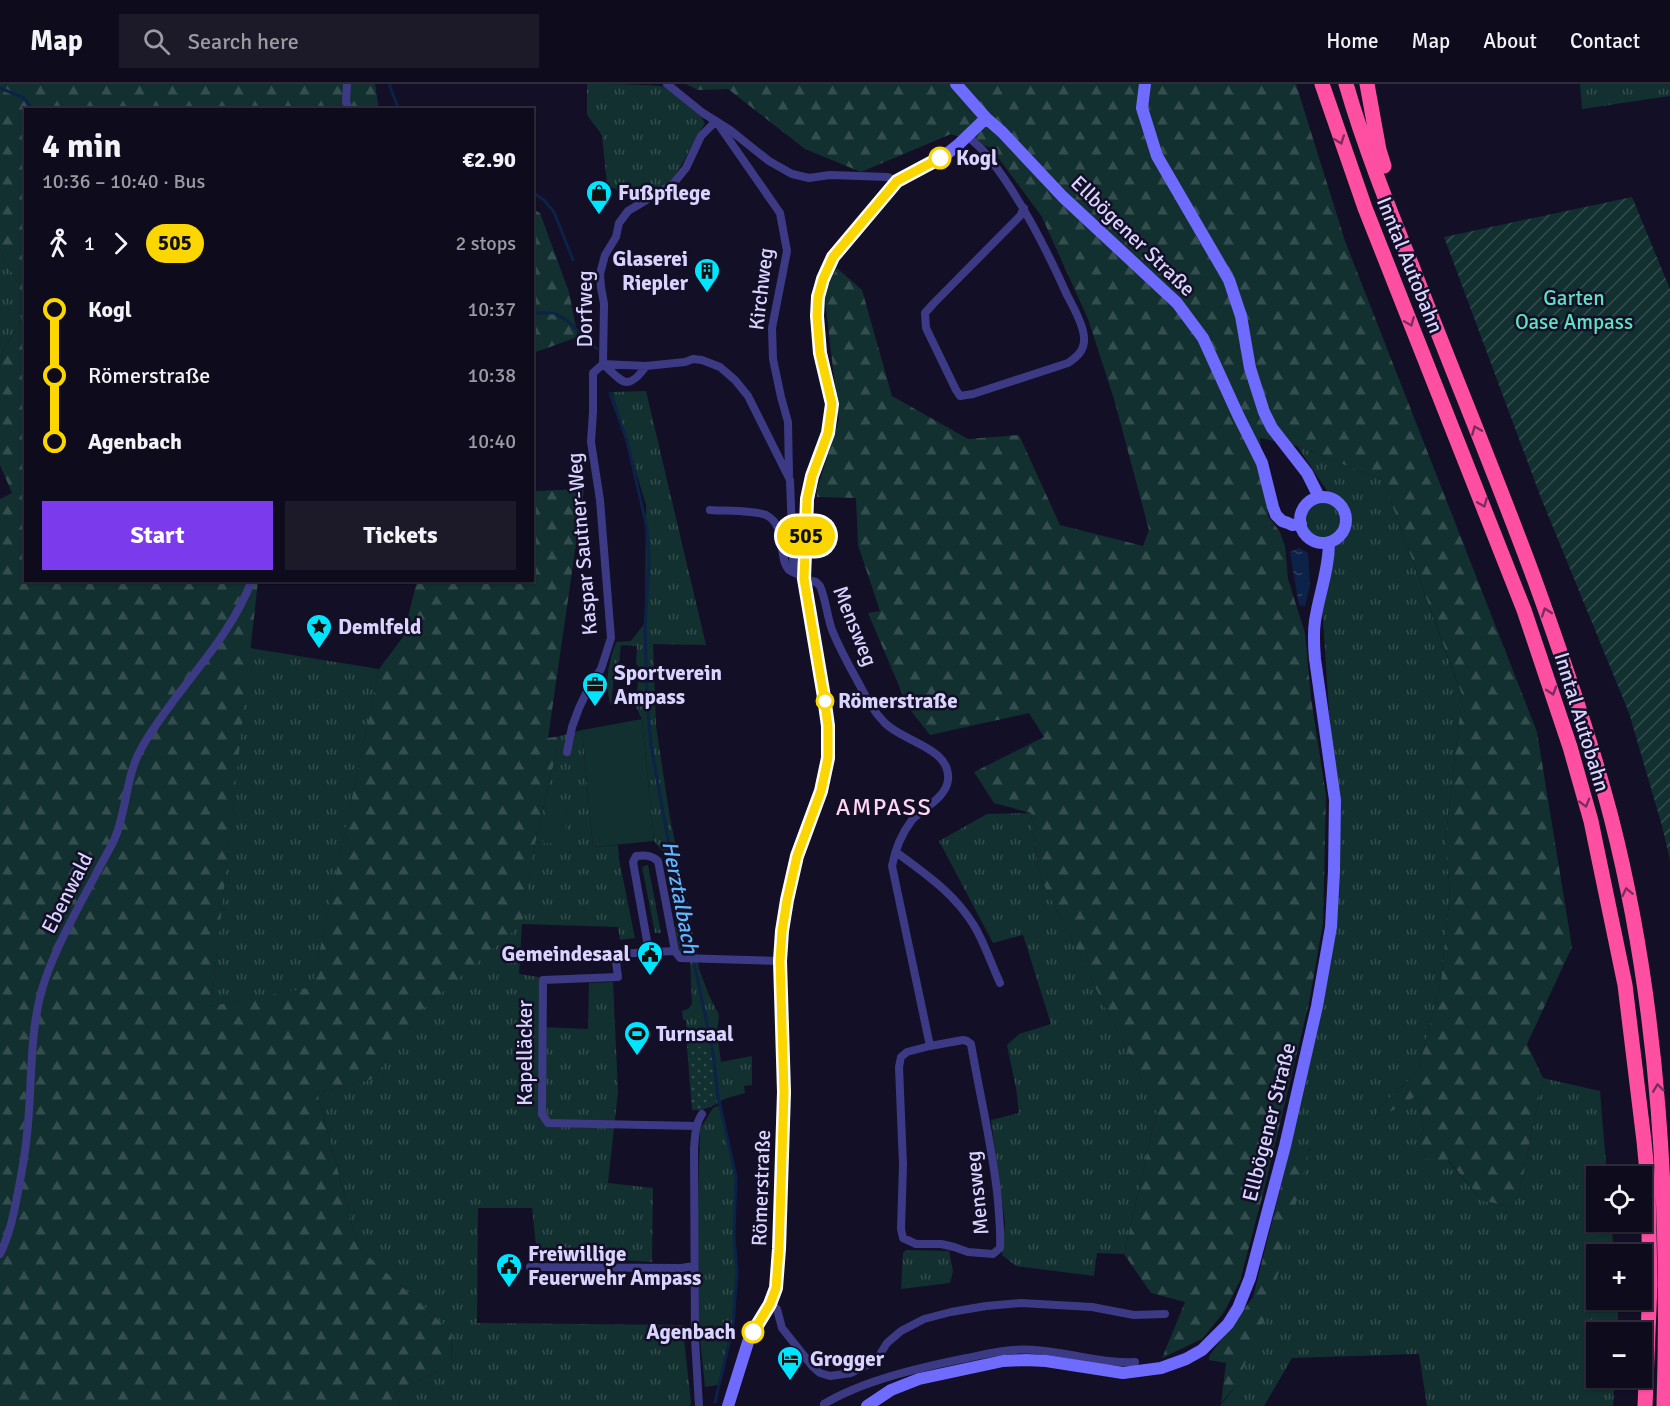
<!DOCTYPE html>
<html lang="en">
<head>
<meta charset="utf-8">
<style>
	body { margin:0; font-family:Signika,sans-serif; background:#1c1929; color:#f1f3f6; height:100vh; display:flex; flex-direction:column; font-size:22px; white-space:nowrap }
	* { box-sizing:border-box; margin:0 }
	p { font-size:20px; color:#9b9ba3 }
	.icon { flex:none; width:33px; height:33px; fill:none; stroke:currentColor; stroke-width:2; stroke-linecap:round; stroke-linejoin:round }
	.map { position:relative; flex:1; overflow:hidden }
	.drawer { position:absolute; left:24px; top:24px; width:510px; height:474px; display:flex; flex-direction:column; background:#0e0b1c; border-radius:0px; box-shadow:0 2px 4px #0004,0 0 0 2px #2e2b3b }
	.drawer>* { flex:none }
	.badge { padding:0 12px; border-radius:20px; font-size:21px; line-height:39px }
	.buttons { position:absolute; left:1586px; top:1082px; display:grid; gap:12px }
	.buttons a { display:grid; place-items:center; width:66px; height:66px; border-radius:0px; background:#0e0b1c; box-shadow:0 2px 4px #0004,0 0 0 2px #2e2b3b; font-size:30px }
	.map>.badge { position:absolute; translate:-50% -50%; box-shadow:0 0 0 3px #fff }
	.legs { display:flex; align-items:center; gap:9px; height:66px; padding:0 18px; font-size:20px }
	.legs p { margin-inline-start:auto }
	.overview { display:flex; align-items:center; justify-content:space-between; height:102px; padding:0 18px }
	h1 { font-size:33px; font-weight:800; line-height:45px }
	.button { display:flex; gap:12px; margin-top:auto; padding:12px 18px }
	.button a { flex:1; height:69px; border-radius:0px; background:#7c3aed; color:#fff; font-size:24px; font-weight:800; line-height:69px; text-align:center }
	.button a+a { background:#1c1929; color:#f1f3f6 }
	ul { padding:0 18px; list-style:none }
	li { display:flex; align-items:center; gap:21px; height:66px; font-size:22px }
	li i { display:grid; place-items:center; width:9px; height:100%; margin:0 8px; background:currentColor }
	li i::after { content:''; width:15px; height:15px; margin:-8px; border:4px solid; border-radius:50%; background:#0e0b1c }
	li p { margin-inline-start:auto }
	li:first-child i { background:linear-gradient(#0000 50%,currentColor 0) }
	li:last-child i { background:linear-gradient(currentColor 50%,#0000 0) }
	header { display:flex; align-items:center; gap:36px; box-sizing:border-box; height:84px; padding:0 30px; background:#0e0b1c; border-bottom:2px solid #2e2b3b }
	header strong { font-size:28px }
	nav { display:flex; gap:33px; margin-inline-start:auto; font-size:21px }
	.search { width:420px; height:54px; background:#1c1929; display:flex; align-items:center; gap:15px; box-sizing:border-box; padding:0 21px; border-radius:0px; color:#9b9ba3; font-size:22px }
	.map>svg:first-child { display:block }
	.grass { fill:url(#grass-tufts) }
	.forest { fill:url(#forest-firs) }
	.park { fill:url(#park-dots) }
	.garden { fill:url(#garden-furrows) }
	.pitch { fill:#12302f }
	.water { fill:url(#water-ripples) }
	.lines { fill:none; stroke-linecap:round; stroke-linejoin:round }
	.stream { stroke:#0c2248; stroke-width:3 }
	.street { stroke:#3d3a85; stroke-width:8 }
	.secondary { stroke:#6f6bff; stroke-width:12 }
	.highway { stroke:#ff4fa3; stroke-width:15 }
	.oneway { stroke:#7d2c5e }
	.line-1-casing { stroke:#fff; stroke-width:14 }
	.line-1 { stroke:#fcd600; stroke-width:9 }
	.stop-1-dot { fill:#fff; stroke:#fcd600; stroke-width:3 }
	.labels { text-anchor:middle; stroke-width:5; stroke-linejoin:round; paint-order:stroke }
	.stop-label { font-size:21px; font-weight:bold; fill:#d9d4ff; stroke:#130f26; text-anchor:start }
	.poi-label { font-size:21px; font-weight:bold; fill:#d9d4ff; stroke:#130f26; text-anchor:start }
	.street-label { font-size:21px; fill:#d9d4ff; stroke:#130f26 }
	.park-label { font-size:21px; fill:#5fe0c0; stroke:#130f26 }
	.water-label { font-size:22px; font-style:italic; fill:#62b6ff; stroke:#130f26 }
	.quarter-label { font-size:24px; letter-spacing:1.5px; fill:#ffd6f0; stroke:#130f26 }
</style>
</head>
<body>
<header>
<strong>Map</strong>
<div class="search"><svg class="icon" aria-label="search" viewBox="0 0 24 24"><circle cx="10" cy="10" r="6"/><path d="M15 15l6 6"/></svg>Search here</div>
<nav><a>Home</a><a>Map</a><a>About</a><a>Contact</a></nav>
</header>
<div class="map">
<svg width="1670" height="1322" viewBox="0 0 1670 1322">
	<defs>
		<pattern id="grass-tufts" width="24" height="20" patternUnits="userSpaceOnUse" patternTransform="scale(1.5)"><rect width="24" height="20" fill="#12302f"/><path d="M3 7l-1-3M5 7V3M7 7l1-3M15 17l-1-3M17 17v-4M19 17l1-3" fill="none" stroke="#344d4e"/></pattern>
		<pattern id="forest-firs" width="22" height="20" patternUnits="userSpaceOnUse" patternTransform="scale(1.5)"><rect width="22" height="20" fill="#12302f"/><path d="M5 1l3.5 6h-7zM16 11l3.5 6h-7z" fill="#344d4e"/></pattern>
		<pattern id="park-dots" width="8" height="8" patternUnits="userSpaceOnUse" patternTransform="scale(1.5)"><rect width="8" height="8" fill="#12302f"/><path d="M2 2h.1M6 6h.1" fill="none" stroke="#344d4e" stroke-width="1.8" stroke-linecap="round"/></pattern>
		<pattern id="garden-furrows" width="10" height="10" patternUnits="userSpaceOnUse" patternTransform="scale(1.5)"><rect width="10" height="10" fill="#12302f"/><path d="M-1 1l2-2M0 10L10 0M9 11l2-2" fill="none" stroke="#344d4e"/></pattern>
		<pattern id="water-ripples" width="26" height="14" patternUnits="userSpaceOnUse" patternTransform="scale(1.5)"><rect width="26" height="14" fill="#0c2248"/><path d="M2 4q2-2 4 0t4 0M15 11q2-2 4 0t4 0" fill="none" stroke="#2f4163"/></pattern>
	</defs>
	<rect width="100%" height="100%" fill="#130f26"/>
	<path class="grass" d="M587,0C605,0 659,0 673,4C687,12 696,25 705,39L673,96L639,116L607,101L602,51L587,31Z
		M1580,0H1670V12L1582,25Z
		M0,166L19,201L22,235L4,265L0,279Z
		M646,307L706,561L653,560L656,642L670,734L686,811L699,885L709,911L719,931L717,949L721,978L752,972V1001L744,1002L745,1009L724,1015L717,1020L712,963H687L686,936H683L682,927L688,925L692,920L690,875L680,868L675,843L682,842L665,770L654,757L642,635L636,623L639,583L636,580L637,562L621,561L619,578L615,582L611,622C604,600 608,580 616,558L631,557L645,539L646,421L612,308Z
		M1297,362L1383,396L1462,612L1445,759L1450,807L1441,898L1418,987L1378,1025L1375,1036L1418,1011L1424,1049L1482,1116L1512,1124L1520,1105L1543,994L1600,1007L1607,1092H1596V1137H1611L1614,1170H1596V1215H1618V1248H1596V1293H1615L1613,1322H1427L1419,1270L1292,1274L1264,1322H1220L1235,1303L1310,1065L1285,1062L1326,875L1335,716L1321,507L1328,458C1292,461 1290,410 1332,414Z
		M250,564L379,585L312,904L211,922Z
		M582,646L593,763L618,761L619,775L635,854L620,856L618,843L522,840L519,890L539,893V943L588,945L589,899L613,898L618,1008L608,1099L653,1104L652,1178L537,1171L532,1124H478L477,1239L685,1241L684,1255L691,1319L690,1322H400L396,1308L451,1280L452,1248L358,1163L317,1008L373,995L421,926L521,840L533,769L560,652Z
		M1031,729L1039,791L1157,1026L1124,1170L1097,1169L1094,1192L1016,1182L1002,1171L1005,1139L991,1036L1019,1029L1016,1004L1007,961L1019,950L1051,940L1023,851L993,859L939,757L987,730Z
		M647,781H648L661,849H655L642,783Z
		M720,1021L736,1093L734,1152L737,1188L733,1243L718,1301L705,1303L699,1246L698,1124L700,1045L713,1024Z
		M906,1166L949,1167L953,1187L950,1199L901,1205L903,1169Z"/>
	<path class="forest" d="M0,0H375L379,25L26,26V496L258,497L211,922L312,903L379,585L403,553L417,497L532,496L533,377L536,407L584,405L548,654L560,652L533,769L522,840L422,926L373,995L317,1008L358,1163L452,1248L451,1280L396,1308L400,1322H0V415L12,409L0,381V279L4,265L22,235L19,201L0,166Z
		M686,0H1296L1345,157L1537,648L1572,863L1527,960L1543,994L1520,1105L1512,1124L1482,1116L1449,1077L1414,1074L1424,1049L1418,1011L1375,1037L1378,1025L1418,987L1441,898L1450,807L1445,760L1462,611L1383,396L1297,362L1260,354L1268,432L1280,448L1285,462L1288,495L1305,549L1311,614L1326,712L1323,839L1309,919L1264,1106L1240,1197L1224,1228L1202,1255L1162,1274L1185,1218L1151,1209L1124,1170L1157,1026L1039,791L1031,729L994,719L974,688L1044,653L1029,629L930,651L908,623L868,529L880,527L858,461L856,414L817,413V405L839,336L824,208L837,184L862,206L892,312L968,355L1019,351L1060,441L1143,462L1149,446L1114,315L1088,235L1042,133L991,64L951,50L861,88L805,65L728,5L698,6Z
		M532,125L540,129L569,208L578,253L533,269Z
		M1291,1062L1310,1064L1270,1222L1235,1303L1221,1319L1226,1279L1209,1276V1272L1253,1213Z"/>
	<path class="park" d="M687,963H712L717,1020L702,1026H692Z"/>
	<path class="garden" d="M1632,113L1670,205V776L1662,742L1629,629L1541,414L1444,153Z"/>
	<path class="pitch" d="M642,635L654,757L593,763L582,646Z
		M546,718L567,719L565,760L543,759Z"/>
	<path class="water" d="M1299,464L1308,469L1310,501L1305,522L1299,521L1290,468Z"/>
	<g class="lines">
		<path class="stream" d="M390,0V3L399,26
			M0,4L24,14L33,26
			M532,108L544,116L554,128L573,176
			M532,229H554L569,238L597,265
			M610,309L627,357L647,444L649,477L645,541L647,616L651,661L666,745L713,969L718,1012L736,1093L734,1152L737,1188L733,1243L715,1318"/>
		<path class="street" d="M347,0L346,18L349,26
			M667,0L703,29L730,46L769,77L792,90L809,94L830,91L888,93L896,97
			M716,37L780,129L787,167L772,244L773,275L781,313L788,338L789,391
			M967,52C975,59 984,66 990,75C1022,116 1046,164 1067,211C1073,222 1084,242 1084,254C1085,266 1077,273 1068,279L973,310L960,312L956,306L926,244L925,229L934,219L1020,132L1024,124
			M603,280L646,282L685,278L693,275L702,276L720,283L735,296L748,312L790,396L793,476L797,490L804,495L816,498L820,502C826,516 827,532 832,546C839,563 848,580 857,596C865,611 872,626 884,638C902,658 951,663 948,696C946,714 923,724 912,736C902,749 895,766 892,782L930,962L907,968L901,973L899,983L903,1081L901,1145L903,1154L916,1160H941L954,1163L968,1168L993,1170L1000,1164C1001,1148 999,1133 998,1117C993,1064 980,1013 971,960L967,957L963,956L930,962
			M646,282C627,309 622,297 603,280L604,220L601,203L600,190L605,171L616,153L619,139L628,127L673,100L686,84L701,52L716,37
			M710,426C724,427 754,426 766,431C788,442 777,473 789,486C791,488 795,489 797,490
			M567,668L572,643L579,624L590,601L601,585L611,554L600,416L591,358L593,328V289L603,280
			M896,768C925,790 953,808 973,840C983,855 992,882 1000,899
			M675,867L615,870L618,893L543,896L542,1030L548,1039L696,1042
			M649,868L633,778L636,772C645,771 651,771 658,777L675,867L680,874L780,877
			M0,1170C9,1152 13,1133 17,1113C21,1093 25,1072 27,1050C33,998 28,943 46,893C59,857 78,824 96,790C102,778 109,767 115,754C127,725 126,690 142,663C176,604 227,561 252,496
			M530,1183L681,1184L694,1182
			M770,1220L777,1225L782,1244L813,1283L820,1289L830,1292L851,1289L869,1280L877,1275L887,1259L901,1247L924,1235L951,1228L986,1222L1021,1219L1092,1223L1134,1231L1165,1230
			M699,1322L695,1255L694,1065C695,1053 695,1040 702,1030
			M826,1322L824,1320C864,1296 922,1283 967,1274C990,1269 1012,1264 1035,1266C1069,1268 1101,1280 1135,1278"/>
		<path class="secondary" d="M956,0L986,34L1002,48L1063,113L1177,219L1203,254L1238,331L1262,379L1273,423L1276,431L1282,437L1288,439L1292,441L1301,440
			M1145,0L1142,24L1157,72L1229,196L1241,232L1250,284L1264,328L1272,344L1307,389L1319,413
			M1300 436a23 23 0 1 1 46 0a23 23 0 1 1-46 0Z
			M728,1322L749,1255L770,1220L776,1204L779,1165L784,1008L780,877L782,847L787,816L797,772L821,707L828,674V642L824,613L804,495L808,415L812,392L828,349L832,320L820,269L817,232V212L823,195L833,173L896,97L944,72L958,61L986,34
			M867,1322L891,1306L919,1295L1003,1277L1026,1276L1046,1277L1123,1289L1161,1284L1186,1275L1202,1266L1228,1240L1238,1224L1250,1194L1285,1062L1317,922L1331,843L1334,787L1335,716L1315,575C1314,563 1313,550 1315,537C1319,510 1329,486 1329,458"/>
		<path class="highway" d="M1322,0L1365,124L1524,526L1570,663L1591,737L1625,901L1644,1057L1648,1099L1650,1201L1645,1322
			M1346,0C1364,62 1388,122 1412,182C1452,287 1496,391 1535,497C1563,574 1590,653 1611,733C1660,924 1670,1125 1664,1322
			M1367,0L1379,66L1384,82"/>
	</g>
	<defs><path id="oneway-chevron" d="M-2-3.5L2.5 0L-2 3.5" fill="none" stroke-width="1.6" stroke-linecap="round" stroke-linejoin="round" transform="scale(1.5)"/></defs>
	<g class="oneway">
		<use href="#oneway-chevron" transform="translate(1340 56) rotate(70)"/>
		<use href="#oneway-chevron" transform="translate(1410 238) rotate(68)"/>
		<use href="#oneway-chevron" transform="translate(1476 346) rotate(-112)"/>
		<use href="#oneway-chevron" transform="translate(1483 419) rotate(68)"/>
		<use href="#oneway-chevron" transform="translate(1546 528) rotate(-109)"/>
		<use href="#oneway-chevron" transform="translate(1552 607) rotate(72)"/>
		<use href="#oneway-chevron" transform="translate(1585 719) rotate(74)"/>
		<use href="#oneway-chevron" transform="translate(1627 808) rotate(-102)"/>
		<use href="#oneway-chevron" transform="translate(1658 1004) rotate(-97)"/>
	</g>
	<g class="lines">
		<defs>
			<path id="line-1" d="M753,1248L770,1220L776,1204L779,1165L784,1008L780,877L782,847L787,816L797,772L821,707L828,674V642L824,613L804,495L807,415L812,392L828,349L832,320L820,269L817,232L818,213L823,195L833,173L897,97L940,74"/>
		</defs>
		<use href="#line-1" class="line-1-casing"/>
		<use href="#line-1" class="line-1"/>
	</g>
	<defs>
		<symbol id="shop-pin" viewBox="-11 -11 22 30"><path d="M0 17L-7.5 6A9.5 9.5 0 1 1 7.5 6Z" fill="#00e5ff" stroke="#130f26"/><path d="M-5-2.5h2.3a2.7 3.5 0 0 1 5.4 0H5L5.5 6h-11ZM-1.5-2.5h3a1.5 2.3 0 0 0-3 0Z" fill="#111"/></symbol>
		<symbol id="building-pin" viewBox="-11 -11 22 30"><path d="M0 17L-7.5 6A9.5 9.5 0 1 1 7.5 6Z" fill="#00e5ff" stroke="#130f26"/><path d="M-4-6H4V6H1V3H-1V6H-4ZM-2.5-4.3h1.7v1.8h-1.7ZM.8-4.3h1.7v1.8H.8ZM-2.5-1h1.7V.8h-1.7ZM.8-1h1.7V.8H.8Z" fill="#111"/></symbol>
		<symbol id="sight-pin" viewBox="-11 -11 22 30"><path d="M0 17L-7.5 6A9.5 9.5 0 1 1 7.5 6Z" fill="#00e5ff" stroke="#130f26"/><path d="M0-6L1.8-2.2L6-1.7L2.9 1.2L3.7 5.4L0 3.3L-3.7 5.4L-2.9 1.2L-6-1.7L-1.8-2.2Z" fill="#111"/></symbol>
		<symbol id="office-pin" viewBox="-11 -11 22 30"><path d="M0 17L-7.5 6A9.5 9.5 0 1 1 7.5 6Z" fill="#00e5ff" stroke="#130f26"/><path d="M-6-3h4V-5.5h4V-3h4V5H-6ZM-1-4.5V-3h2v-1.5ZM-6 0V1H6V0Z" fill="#111"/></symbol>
		<symbol id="civic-pin" viewBox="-11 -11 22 30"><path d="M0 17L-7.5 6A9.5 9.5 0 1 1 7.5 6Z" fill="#00e5ff" stroke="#130f26"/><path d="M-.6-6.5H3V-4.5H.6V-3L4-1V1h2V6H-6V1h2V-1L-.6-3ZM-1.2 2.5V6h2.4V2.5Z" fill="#111"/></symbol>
		<symbol id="stadium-pin" viewBox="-11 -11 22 30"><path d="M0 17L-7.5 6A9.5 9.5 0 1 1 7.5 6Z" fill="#00e5ff" stroke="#130f26"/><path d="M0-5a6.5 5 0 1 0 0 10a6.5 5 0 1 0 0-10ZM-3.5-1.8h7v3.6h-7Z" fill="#111"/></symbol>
		<symbol id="hotel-pin" viewBox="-11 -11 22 30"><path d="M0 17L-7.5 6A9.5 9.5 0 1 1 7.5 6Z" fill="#00e5ff" stroke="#130f26"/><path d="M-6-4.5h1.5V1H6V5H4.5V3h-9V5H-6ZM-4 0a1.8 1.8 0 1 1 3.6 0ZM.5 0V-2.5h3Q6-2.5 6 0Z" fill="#111"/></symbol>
	</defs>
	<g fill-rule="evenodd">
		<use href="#shop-pin" x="584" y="94" width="30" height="40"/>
		<use href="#building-pin" x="692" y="172" width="30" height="40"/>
		<use href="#sight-pin" x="304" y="528" width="30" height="40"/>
		<use href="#office-pin" x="580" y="586" width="30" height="40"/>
		<use href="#civic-pin" x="635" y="855" width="30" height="40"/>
		<use href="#stadium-pin" x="622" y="935" width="30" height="40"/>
		<use href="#civic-pin" x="494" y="1167" width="30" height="40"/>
		<use href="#hotel-pin" x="775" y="1260" width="30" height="40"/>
	</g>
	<g class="stop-1-dot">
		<circle cx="940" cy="74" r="10"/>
		<circle cx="825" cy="617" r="8"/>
		<circle cx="753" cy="1248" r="10"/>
	</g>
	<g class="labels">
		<g class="stop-label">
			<text x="956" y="81">Kogl</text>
			<text x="838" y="624">Römerstraße</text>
			<text x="736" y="1255" text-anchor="end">Agenbach</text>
		</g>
		<g class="poi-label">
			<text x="618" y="116">Fußpflege</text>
			<text x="688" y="182" text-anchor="end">Glaserei<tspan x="688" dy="24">Riepler</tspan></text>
			<text x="338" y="550">Demlfeld</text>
			<text x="614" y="596">Sportverein<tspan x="614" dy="24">Ampass</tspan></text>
			<text x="630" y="877" text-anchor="end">Gemeindesaal</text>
			<text x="656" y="957">Turnsaal</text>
			<text x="528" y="1177">Freiwillige<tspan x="528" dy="24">Feuerwehr Ampass</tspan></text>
			<text x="810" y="1282">Grogger</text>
		</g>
		<g class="street-label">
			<text transform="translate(1133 152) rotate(44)" y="7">Ellbögener Straße</text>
			<text transform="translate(1410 181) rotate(68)" y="7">Inntal Autobahn</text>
			<text transform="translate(761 205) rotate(-83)" y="7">Kirchweg</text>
			<text transform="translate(585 225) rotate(-90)" y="7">Dorfweg</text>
			<text transform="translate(582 460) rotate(-95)" y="7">Kaspar Sautner-Weg</text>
			<text transform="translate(855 542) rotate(68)" y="7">Mensweg</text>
			<text transform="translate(1582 638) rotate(73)" y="7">Inntal Autobahn</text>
			<text transform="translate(67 809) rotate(-63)" y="7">Ebenwald</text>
			<text transform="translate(525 969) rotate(-90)" y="7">Kapelläcker</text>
			<text transform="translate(1269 1038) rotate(-76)" y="7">Ellbögener Straße</text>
			<text transform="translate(761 1104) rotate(-88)" y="7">Römerstraße</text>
			<text transform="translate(977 1109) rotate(-96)" y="7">Mensweg</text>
		</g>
		<g class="park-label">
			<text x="1574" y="221">Garten<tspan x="1574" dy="24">Oase Ampass</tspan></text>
		</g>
		<g class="water-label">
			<text transform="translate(681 813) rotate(79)" y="8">Herztalbach</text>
		</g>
		<g class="quarter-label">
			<text x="884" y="731">AMPASS</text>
		</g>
	</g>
</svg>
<div class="buttons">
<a><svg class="icon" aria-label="locate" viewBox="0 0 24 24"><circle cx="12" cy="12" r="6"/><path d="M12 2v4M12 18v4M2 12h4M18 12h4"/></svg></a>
<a>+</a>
<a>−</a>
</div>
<b class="badge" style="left:806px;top:452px;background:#fcd600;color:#111">505</b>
<section class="drawer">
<div class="overview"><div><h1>4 min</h1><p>10:36 – 10:40 · Bus</p></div><b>€2.90</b></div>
<div class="legs"><svg class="icon" aria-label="walk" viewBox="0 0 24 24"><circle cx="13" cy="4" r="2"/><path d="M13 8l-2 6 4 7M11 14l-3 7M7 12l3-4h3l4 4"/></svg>1<svg class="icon" aria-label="forward" viewBox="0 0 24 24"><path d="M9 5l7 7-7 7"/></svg><b class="badge" style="background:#fcd600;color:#111">505</b><p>2 stops</p></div>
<ul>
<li><i style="color:#fcd600"></i><b>Kogl</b><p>10:37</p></li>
<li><i style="color:#fcd600"></i><span>Römerstraße</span><p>10:38</p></li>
<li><i style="color:#fcd600"></i><b>Agenbach</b><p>10:40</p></li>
</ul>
<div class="button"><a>Start</a><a>Tickets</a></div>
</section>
</div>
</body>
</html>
